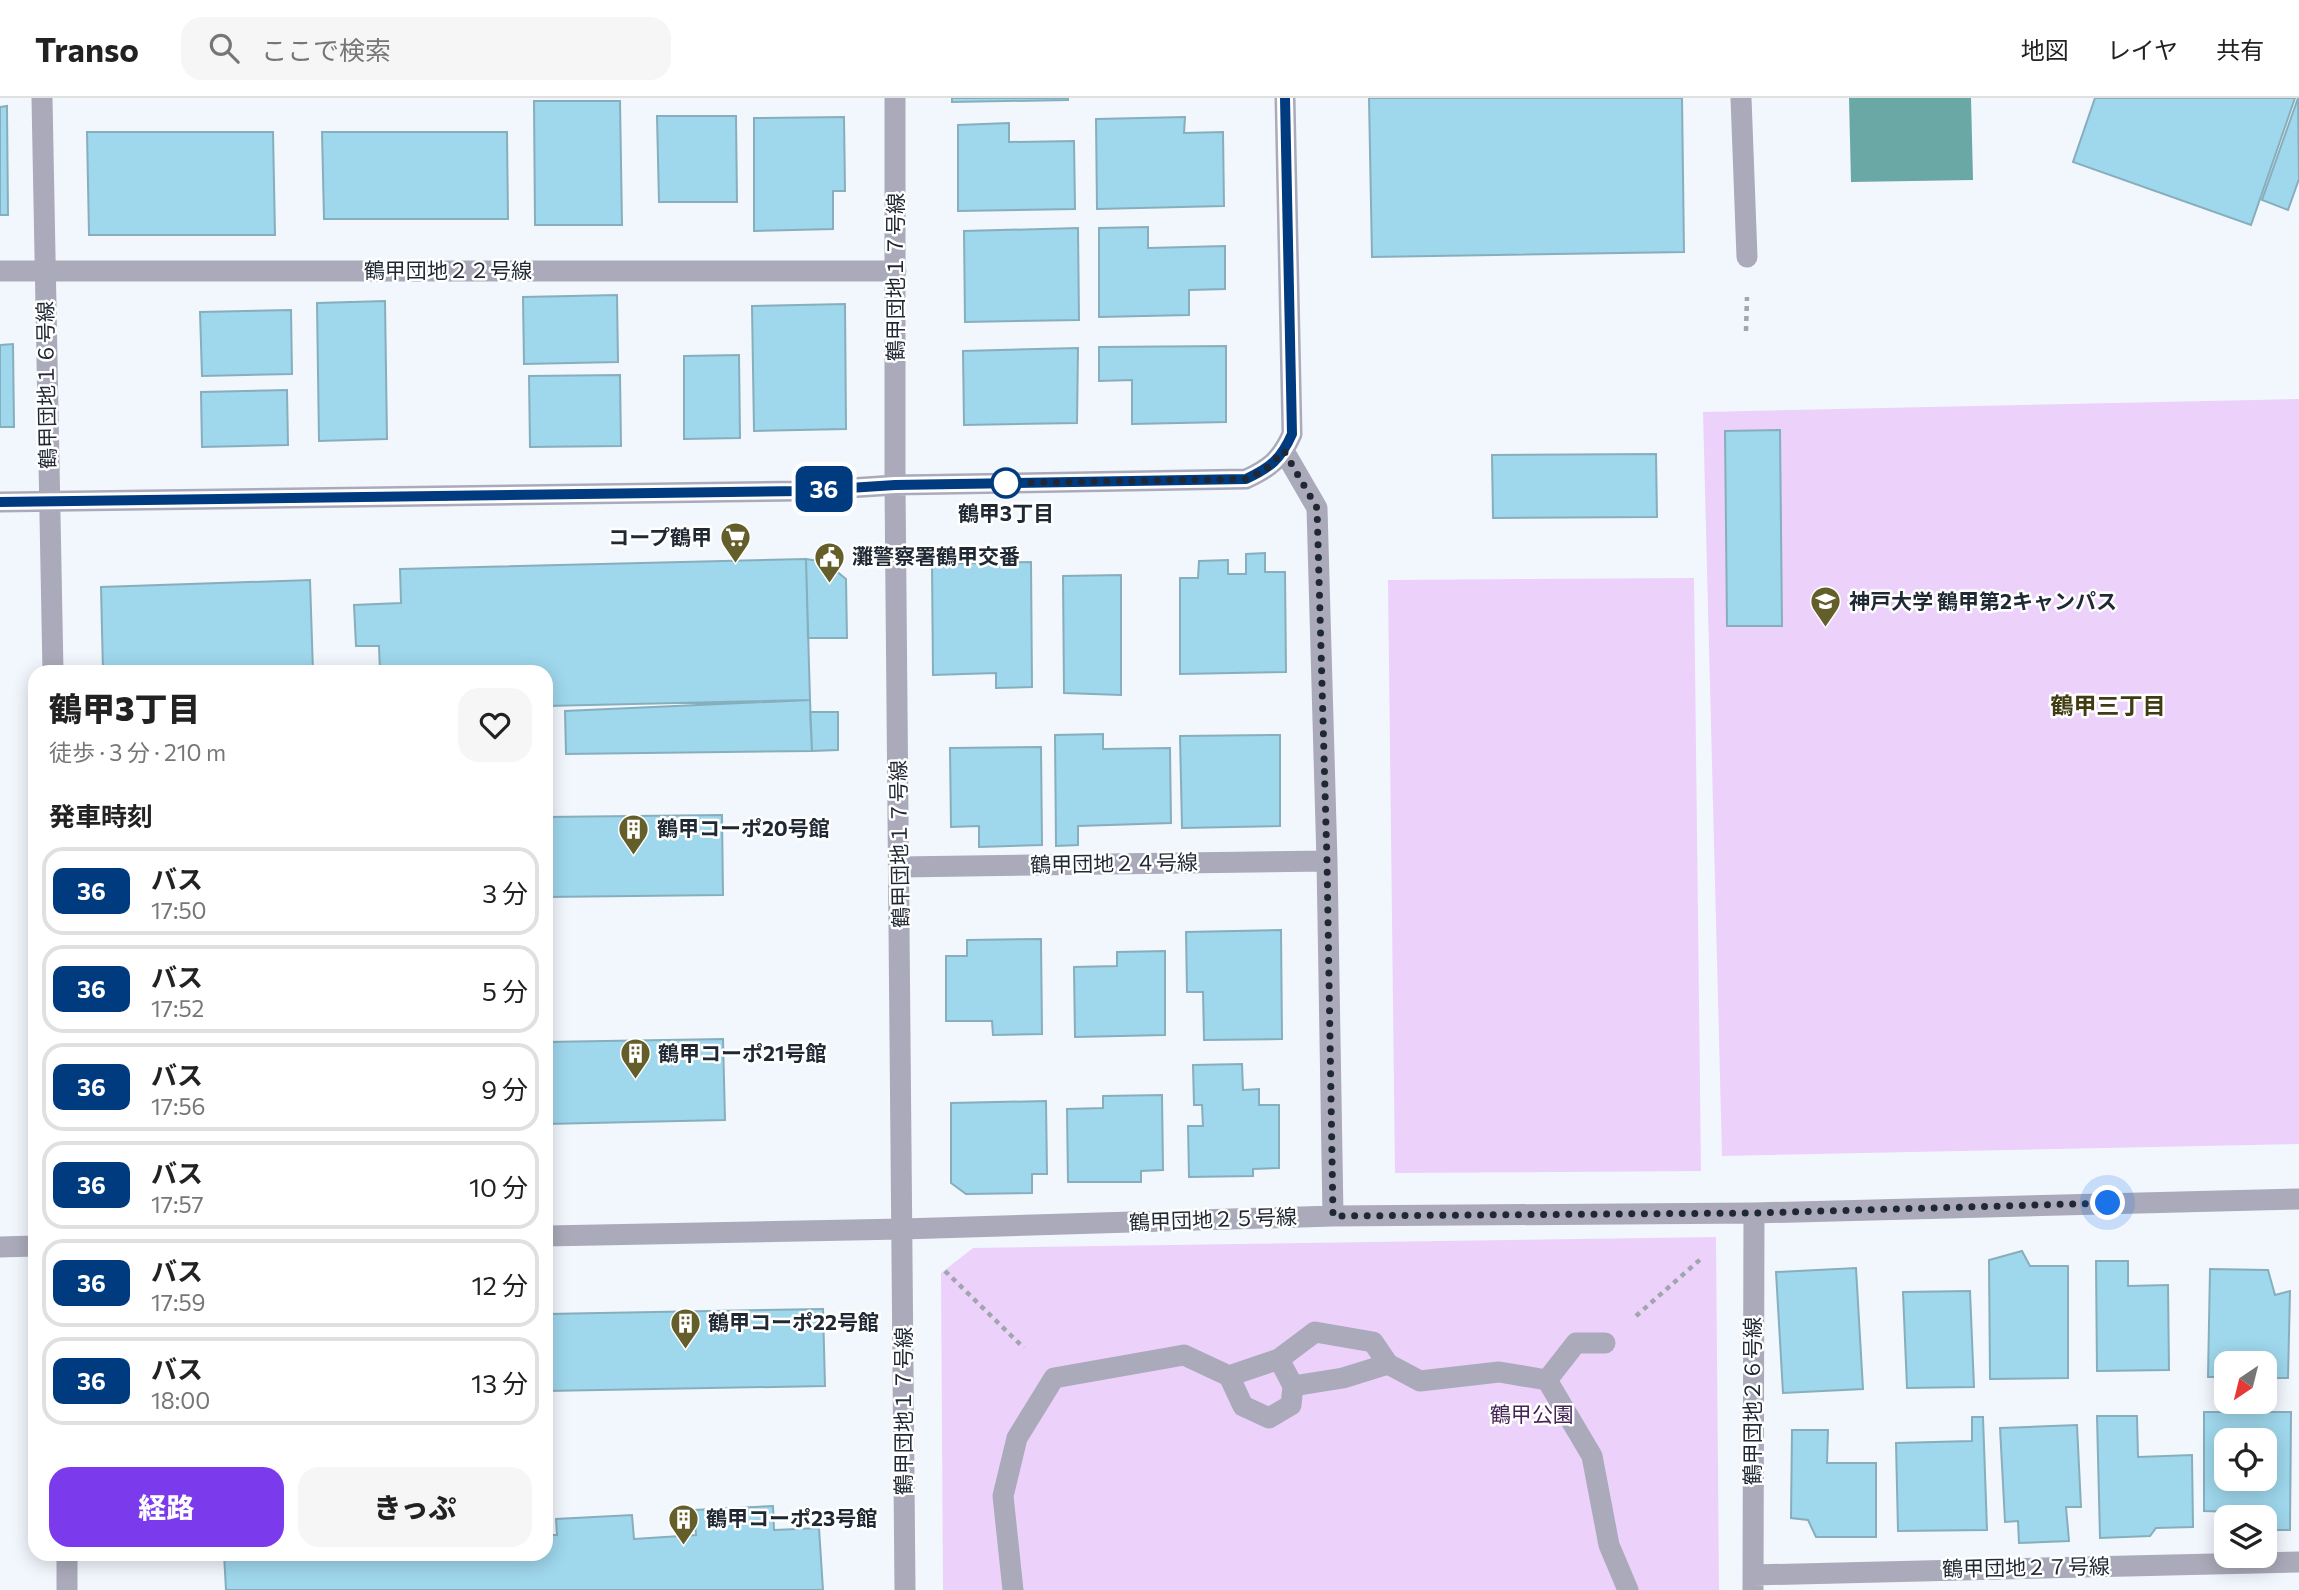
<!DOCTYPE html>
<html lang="ja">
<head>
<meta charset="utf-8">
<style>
	body { margin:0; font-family:Commissioner,"Noto Sans JP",sans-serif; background:#f6f6f6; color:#222; height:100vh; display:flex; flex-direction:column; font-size:26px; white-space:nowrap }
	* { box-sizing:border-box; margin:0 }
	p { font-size:23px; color:#767676 }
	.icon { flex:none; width:38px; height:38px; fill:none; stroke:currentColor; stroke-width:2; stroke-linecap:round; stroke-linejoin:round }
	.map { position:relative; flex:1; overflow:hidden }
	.sheet { position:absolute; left:28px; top:567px; width:525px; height:896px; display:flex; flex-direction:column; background:#fff; border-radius:21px; box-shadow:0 4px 18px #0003 }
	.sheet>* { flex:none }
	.badge { padding:0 14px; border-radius:10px; font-size:24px; line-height:46px }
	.needle { width:46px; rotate:215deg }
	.tools { position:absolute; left:2214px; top:1253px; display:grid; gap:14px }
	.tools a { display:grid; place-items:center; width:63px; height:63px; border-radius:14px; background:#fff; box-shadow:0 4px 18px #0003; font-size:35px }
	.you { position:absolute; width:35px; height:35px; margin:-18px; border:5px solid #fff; border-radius:50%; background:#1a73e8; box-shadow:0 0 0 10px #1a73e833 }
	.map>.badge { position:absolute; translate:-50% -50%; box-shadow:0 0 0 4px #fff }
	h2 { padding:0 21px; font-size:26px; line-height:63px }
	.round { display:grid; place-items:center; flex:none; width:74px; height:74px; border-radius:21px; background:#f6f6f6 }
	.overview { display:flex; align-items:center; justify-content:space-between; height:119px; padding:0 21px }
	h1 { font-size:33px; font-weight:800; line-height:52px }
	.primary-button { display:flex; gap:14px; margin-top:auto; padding:14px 21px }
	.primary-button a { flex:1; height:80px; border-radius:21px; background:#7c3aed; color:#fff; font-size:28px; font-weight:800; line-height:80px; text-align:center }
	.primary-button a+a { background:#f6f6f6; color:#222 }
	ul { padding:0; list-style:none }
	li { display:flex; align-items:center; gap:21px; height:88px; margin:0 14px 10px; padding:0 7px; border:4px solid #e0e0e0; border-radius:21px }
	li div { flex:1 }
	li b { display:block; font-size:26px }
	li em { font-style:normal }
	li .badge { min-width:77px; font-weight:700; text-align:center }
	header { display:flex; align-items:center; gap:42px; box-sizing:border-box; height:98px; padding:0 35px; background:#fff; border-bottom:2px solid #e0e0e0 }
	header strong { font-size:33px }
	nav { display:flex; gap:38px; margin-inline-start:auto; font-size:24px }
	.search { width:490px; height:63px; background:#f6f6f6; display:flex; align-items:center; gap:18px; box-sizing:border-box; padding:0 24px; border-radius:21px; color:#767676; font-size:26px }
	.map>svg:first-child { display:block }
	.green { fill:#ecd2fa }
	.water { fill:#69a8a5 }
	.building { fill:#9fd7ec; stroke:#87aebd; stroke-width:2; fill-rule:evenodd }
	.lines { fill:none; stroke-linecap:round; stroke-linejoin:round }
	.path { stroke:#9fa6ae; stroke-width:4.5; stroke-dasharray:5 5; stroke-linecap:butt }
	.minor { stroke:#aaaaba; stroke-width:21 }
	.line-casing { stroke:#fff; stroke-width:16 }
	.line { stroke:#003b80; stroke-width:10 }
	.walk { stroke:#1f2833; stroke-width:7; stroke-dasharray:0 12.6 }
	.stop-dot { fill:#fff; stroke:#003b80; stroke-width:3.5 }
	.labels { text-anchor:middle; stroke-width:5; stroke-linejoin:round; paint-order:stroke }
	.street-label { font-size:21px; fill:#1f2833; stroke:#fff }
	.stop-label { font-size:21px; font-weight:bold; fill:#1f2833; stroke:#fff }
	.poi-label { font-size:21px; font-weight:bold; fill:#1f2833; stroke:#fff; text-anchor:start }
	.park-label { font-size:21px; fill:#462457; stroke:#fff }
	.neighbourhood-label { font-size:23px; font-weight:bold; fill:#403b11; stroke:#fff }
</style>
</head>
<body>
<header>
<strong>Transo</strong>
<div class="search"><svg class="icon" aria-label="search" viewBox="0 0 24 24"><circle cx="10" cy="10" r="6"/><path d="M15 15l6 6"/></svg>ここで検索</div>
<nav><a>地図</a><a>レイヤ</a><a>共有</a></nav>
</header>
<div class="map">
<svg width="2299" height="1492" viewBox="0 0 2299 1492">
	<rect width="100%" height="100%" fill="#f2f7fd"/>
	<path class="green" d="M2299,301V1046L1722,1058L1703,314Z
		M1694,480L1701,1073L1395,1075L1388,482Z
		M1716,1139L1719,1492H943L941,1175L973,1150Z"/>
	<path class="water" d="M1849,0H1971L1973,82L1851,84Z"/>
	<path class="building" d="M952,0H1068V2L952,4Z
		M1369,0H1682L1684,154L1372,159Z
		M2095,0H2295L2251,127L2073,64Z
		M2298,0L2299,81L2288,112L2262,102Z
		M534,3H620L622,127H535Z
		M7,8L8,117H0V9Z
		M657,18H736L737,104H659Z
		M844,19L845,93H833V131L754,133V20Z
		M1185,19L1184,35L1223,34L1224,108L1097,111L1096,21Z
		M1009,25V44L1074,43L1075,111L958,113V27Z
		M87,34H273L275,137H89Z
		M322,34H507L508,121H324Z
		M1148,129V150L1225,148V191L1189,192V217L1099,219V130Z
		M1078,130L1079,222L965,224L964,133Z
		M617,197L618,264L524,266L523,199Z
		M385,203L387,341L319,343L317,205Z
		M845,206L846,331L754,333L752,208Z
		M291,212L292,276L202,278L200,214Z
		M13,246L14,329H0V247Z
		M1226,248V324L1132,326V282L1099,283V249Z
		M1078,250L1077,325L964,327L963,253Z
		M739,257L740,340L684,341V258Z
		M620,277L621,348L530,349L529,278Z
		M287,292L288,347L202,349L201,294Z
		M1780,332L1782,528H1727L1725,333Z
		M1656,356L1657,419L1493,420L1492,357Z
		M1265,455V474H1285L1286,574L1180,576V480H1198L1199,463L1228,462V476H1246V456Z
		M806,461L810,602L546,608V574H380L379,548H356L354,507L401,505L400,471Z
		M806,461L825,464L846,481L847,540H808Z
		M1031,464L1032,589L996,590V575L933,577L932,466Z
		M1121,477V597L1064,595L1063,478Z
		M310,482L313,574H103L101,489Z
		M810,602L812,653L566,656L565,613Z
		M810,614H838V652L812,653Z
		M1103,636V651L1170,650L1171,725L1078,728V747L1056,748L1055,637Z
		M1280,637V728L1182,730L1180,638Z
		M1041,649L1042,747L979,749V728L951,729L950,650Z
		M722,717L723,797L546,799V719Z
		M1281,832L1282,941L1204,942L1203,894H1187L1186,834Z
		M1041,841L1042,936L993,937L992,923H946V858H967V842Z
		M1165,853V937L1075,939L1074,869L1117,868V854Z
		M723,941L725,1022L546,1026V944Z
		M1242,966L1243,992L1259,991V1007H1279V1070L1253,1071V1078L1189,1079L1188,1028H1203L1202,1007H1194L1193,967Z
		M1162,997L1163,1072L1141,1073V1084H1068L1067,1011L1103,1010V998Z
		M1046,1003L1047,1076H1032V1095L966,1096L951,1085V1005Z
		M2022,1153L2030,1168H2068V1280L1990,1281L1989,1162Z
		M2096,1163H2128V1188L2168,1187L2169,1272L2097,1273Z
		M1856,1170L1863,1291L1783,1295L1776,1174Z
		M2210,1171L2268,1172L2275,1197L2290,1193L2288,1280H2264V1265H2226V1279H2208Z
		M1970,1193L1974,1289L1907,1290L1903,1194Z
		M823,1211L825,1288L546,1293V1216Z
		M2204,1314H2291L2290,1432H2264V1419H2240L2237,1414L2204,1413ZM2226,1342H2264V1381H2226Z
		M2097,1318H2137L2138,1359L2192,1357L2193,1429L2156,1430L2150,1438L2100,1440Z
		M1972,1319H1983L1987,1432L1898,1433L1896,1345L1972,1343Z
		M2077,1327L2081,1409H2066L2069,1443L2019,1445L2018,1423L2005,1424L2000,1330Z
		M1792,1332H1828L1827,1365H1876V1439H1816L1808,1422L1791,1420Z
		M773,1408L774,1432L819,1430L823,1492H226L224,1456H546V1437H557L556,1421L632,1417L634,1441L696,1437L694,1412Z"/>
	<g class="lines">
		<path class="path" d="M1746,233L1747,199
			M945,1173L1024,1250
			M1636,1218L1703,1159"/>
		<path class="minor" d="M42,0L53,574
			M895,0V387L905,1492
			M1741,0L1747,159
			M0,173H896
			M1284,353L1317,410L1327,763L1333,1118
			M0,404L803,393L895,387L1246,381C1270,370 1281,361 1292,336L1285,0
			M900,769L1327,763
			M546,1138L902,1131L1333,1118L1754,1115L2299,1101
			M0,1149L35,1148
			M1279,1261L1229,1278L1243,1308L1269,1320L1291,1307L1293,1288
			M1388,1266L1343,1280L1293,1288L1279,1261L1315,1234L1373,1244L1388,1266L1420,1283L1499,1274L1547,1282L1592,1358L1609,1447L1628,1492
			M1547,1282L1576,1245H1605
			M1753,1477L2299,1464
			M67,1492V1456
			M1013,1492L1003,1398L1017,1340L1054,1280L1184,1257L1229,1278
			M1753,1492L1754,1115"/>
	</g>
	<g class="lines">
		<defs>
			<path id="line" d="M0,404L803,393L895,387L1246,381C1270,370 1281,361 1292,336L1285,0"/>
		</defs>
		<use href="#line" class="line-casing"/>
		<use href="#line" class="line"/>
		<path class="walk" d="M1006,385L1246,381L1265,372L1284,353L1317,410L1327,763L1333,1118L1754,1115L2108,1105"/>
	</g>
	<defs>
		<symbol id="supermarket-pin" viewBox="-11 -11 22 30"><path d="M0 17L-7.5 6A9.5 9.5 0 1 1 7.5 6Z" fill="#645e2a" stroke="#fff"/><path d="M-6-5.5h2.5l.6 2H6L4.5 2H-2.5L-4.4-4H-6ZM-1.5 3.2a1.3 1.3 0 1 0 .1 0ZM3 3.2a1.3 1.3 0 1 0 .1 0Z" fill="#fff"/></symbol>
		<symbol id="civic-pin" viewBox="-11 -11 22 30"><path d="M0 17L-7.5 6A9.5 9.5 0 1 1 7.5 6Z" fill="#645e2a" stroke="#fff"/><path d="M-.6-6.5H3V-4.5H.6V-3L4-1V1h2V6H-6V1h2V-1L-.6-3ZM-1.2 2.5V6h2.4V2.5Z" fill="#fff"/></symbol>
		<symbol id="university-pin" viewBox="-11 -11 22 30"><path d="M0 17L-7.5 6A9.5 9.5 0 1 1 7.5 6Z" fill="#645e2a" stroke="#fff"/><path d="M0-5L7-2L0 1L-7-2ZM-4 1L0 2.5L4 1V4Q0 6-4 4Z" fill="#fff"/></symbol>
		<symbol id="building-pin" viewBox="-11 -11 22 30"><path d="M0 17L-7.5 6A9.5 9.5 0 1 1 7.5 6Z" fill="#645e2a" stroke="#fff"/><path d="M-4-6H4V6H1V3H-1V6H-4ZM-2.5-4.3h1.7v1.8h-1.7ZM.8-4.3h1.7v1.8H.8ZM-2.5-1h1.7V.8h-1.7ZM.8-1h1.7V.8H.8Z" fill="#fff"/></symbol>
	</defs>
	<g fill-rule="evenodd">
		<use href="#supermarket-pin" x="718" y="422" width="35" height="47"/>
		<use href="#civic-pin" x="812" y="442" width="35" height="47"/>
		<use href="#university-pin" x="1808" y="486" width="35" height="47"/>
		<use href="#building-pin" x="616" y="714" width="35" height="47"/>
		<use href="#building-pin" x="618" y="938" width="35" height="47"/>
		<use href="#building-pin" x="668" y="1208" width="35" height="47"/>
		<use href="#building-pin" x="666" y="1404" width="35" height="47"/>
	</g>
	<circle class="stop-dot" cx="1006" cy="385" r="14"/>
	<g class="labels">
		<g class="street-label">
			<text x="448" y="180">鶴甲団地２２号線</text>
			<text transform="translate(896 179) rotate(-90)" y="7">鶴甲団地１７号線</text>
			<text transform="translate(47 287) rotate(-91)" y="7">鶴甲団地１６号線</text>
			<text transform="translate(900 746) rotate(-91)" y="7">鶴甲団地１７号線</text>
			<text transform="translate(1114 766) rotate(-1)" y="7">鶴甲団地２４号線</text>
			<text transform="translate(1213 1122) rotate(-2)" y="7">鶴甲団地２５号線</text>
			<text transform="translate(1753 1303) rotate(-90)" y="7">鶴甲団地２６号線</text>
			<text transform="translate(904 1313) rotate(-90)" y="7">鶴甲団地１７号線</text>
			<text transform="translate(2026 1470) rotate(-1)" y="7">鶴甲団地２７号線</text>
		</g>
		<g class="stop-label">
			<text x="1006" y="423">鶴甲3丁目</text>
		</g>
		<g class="poi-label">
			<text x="712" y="447" text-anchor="end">コープ鶴甲</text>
			<text x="852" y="466">灘警察署鶴甲交番</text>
			<text x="1849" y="511">神戸大学 鶴甲第2キャンパス</text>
			<text x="657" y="738">鶴甲コーポ20号館</text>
			<text x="658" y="963">鶴甲コーポ21号館</text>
			<text x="708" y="1232">鶴甲コーポ22号館</text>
			<text x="706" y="1428">鶴甲コーポ23号館</text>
		</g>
		<g class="park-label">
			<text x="1532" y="1324">鶴甲公園</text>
		</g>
		<g class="neighbourhood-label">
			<text x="2108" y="616">鶴甲三丁目</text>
		</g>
	</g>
</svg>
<div class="tools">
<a><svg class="needle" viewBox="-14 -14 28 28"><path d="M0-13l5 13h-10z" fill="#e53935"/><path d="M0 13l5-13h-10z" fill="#767676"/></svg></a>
<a><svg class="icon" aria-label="locate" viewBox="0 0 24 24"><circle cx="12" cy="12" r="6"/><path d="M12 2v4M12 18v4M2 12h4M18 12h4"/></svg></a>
<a><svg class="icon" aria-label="layers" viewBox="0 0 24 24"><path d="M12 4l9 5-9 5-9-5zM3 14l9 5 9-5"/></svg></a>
</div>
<div class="you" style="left:2108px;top:1105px"></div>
<b class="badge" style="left:824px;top:391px;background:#003b80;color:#fff">36</b>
<section class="sheet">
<div class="overview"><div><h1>鶴甲3丁目</h1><p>徒歩 · 3 分 · 210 m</p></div><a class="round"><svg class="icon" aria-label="heart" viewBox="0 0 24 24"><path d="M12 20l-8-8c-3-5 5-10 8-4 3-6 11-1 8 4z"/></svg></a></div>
<h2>発車時刻</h2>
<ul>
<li><span class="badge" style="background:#003b80;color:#fff">36</span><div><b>バス</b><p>17:50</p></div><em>3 分</em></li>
<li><span class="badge" style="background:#003b80;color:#fff">36</span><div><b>バス</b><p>17:52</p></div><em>5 分</em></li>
<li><span class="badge" style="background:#003b80;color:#fff">36</span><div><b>バス</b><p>17:56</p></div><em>9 分</em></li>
<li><span class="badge" style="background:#003b80;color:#fff">36</span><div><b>バス</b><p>17:57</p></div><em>10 分</em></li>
<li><span class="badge" style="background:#003b80;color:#fff">36</span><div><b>バス</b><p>17:59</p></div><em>12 分</em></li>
<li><span class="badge" style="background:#003b80;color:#fff">36</span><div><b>バス</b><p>18:00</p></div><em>13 分</em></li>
</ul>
<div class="primary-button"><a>経路</a><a>きっぷ</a></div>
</section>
</div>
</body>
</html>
